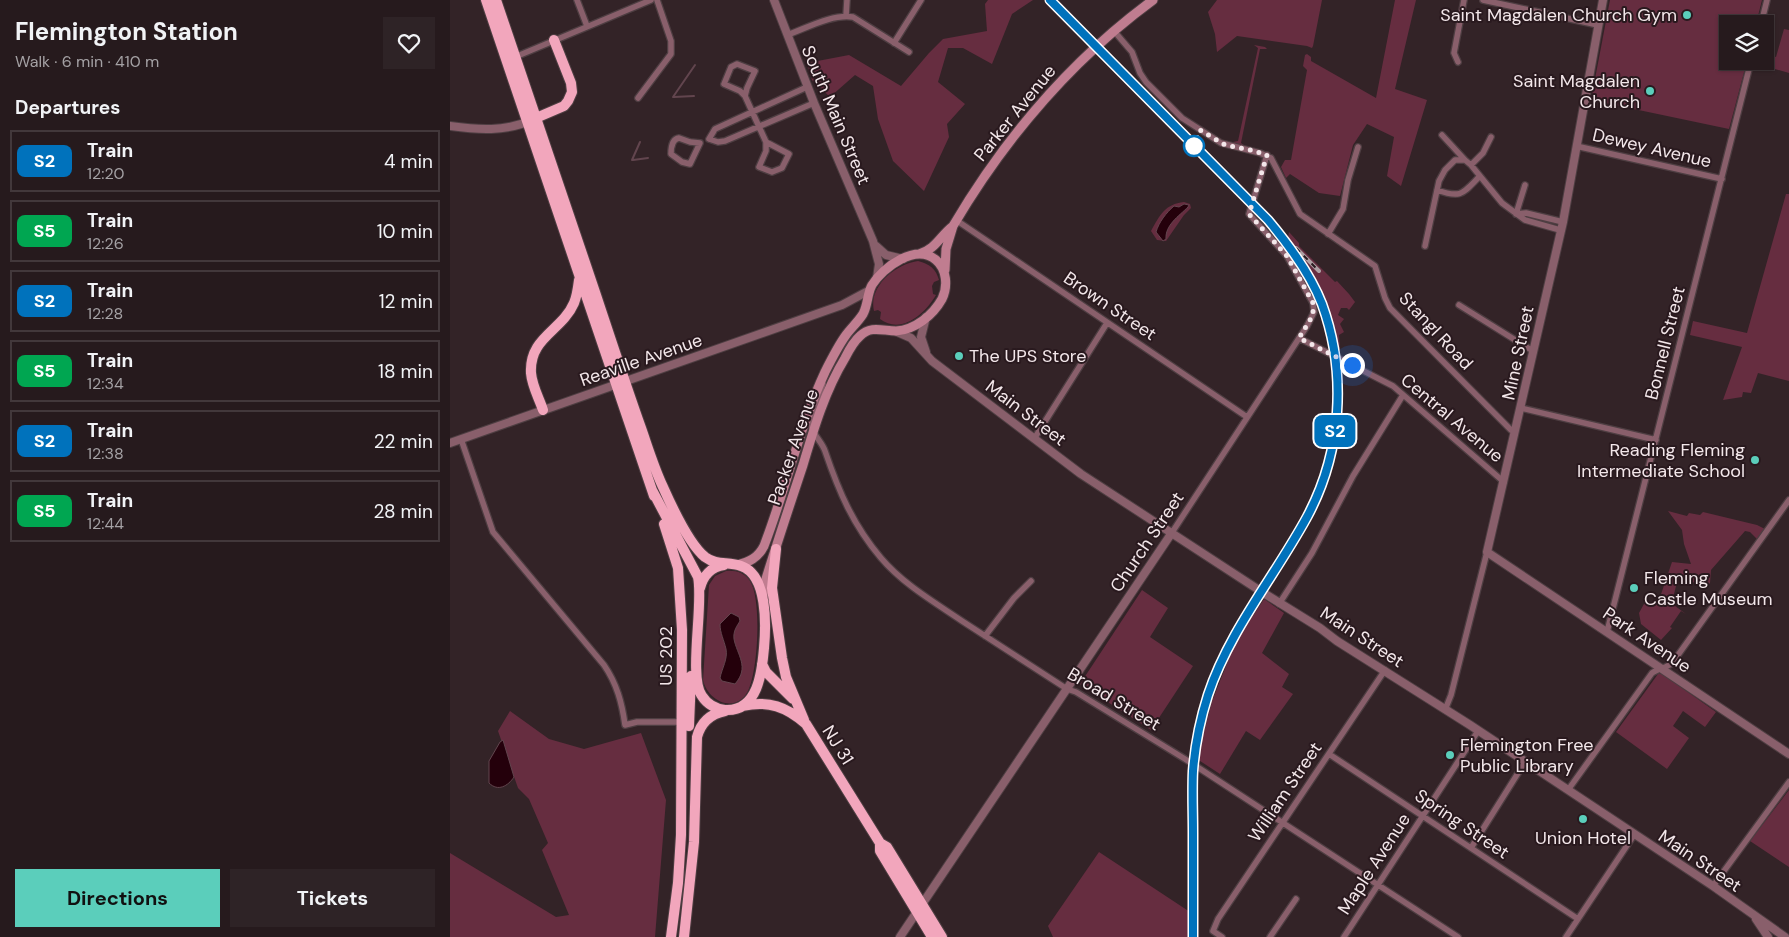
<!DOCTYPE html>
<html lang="en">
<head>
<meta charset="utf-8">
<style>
	body { margin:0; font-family:"DM Sans",sans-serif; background:#2e2326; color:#f1f3f6; height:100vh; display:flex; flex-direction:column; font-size:19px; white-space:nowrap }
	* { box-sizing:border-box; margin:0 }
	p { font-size:16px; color:#a4a1a4 }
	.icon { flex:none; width:28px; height:28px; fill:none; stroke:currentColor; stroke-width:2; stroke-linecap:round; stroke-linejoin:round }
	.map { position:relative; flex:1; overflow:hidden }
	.sheet { display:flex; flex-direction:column; background:#261a1d; width:450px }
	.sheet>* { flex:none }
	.badge { padding:0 10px; border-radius:8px; font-size:18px; line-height:32px }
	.controls { position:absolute; left:1269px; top:15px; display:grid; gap:10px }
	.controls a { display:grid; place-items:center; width:55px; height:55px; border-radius:0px; background:#261a1d; box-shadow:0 1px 4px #0004,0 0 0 1px #42383b; font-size:25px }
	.you { position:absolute; width:25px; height:25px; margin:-12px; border:4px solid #fff; border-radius:50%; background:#1a73e8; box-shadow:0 0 0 8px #1a73e833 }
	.map>.badge { position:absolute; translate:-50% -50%; box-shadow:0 0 0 2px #fff }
	h2 { padding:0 15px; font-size:19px; line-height:45px }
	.round { display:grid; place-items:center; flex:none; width:52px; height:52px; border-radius:0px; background:#2e2326 }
	.summary { display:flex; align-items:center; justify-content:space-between; height:85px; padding:0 15px }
	h1 { font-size:24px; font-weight:700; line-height:38px }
	.button { display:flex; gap:10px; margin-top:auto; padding:10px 15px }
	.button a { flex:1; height:58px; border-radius:0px; background:#5bcebb; color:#111; font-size:20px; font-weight:700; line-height:58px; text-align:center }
	.button a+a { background:#2e2326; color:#f1f3f6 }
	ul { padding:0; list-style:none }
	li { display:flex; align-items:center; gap:15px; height:62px; margin:0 10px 8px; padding:0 5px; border:2px solid #42383b; border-radius:0px }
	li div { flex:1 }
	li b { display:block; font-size:19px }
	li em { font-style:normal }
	li .badge { min-width:55px; font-weight:700; text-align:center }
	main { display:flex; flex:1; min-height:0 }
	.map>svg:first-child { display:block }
	.green { fill:#662d40 }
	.water { fill:#24000b; stroke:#62454e }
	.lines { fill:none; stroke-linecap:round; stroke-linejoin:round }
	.stream { stroke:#62454e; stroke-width:2 }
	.minor-casing { stroke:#4e3e42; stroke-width:8 }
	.tertiary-casing { stroke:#4e3e42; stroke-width:10 }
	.secondary-casing { stroke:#4e3e42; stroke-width:11 }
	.trunk-casing { stroke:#4e3e42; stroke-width:12 }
	.minor { stroke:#895f6b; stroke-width:5.5 }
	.tertiary { stroke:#895f6b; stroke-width:8 }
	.secondary { stroke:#c07d90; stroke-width:9 }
	.trunk { stroke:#f2a6bc; stroke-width:10 }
	.rail-casing { stroke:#ad9fa3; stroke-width:4 }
	.rail { stroke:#29191e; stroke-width:2; stroke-dasharray:5.5; stroke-linecap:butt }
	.line-casing { stroke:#fff; stroke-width:11 }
	.line { stroke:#0072bc; stroke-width:8 }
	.walk { stroke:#f3e7ea; stroke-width:5; stroke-dasharray:0 9 }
	.poi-dot { fill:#5bcebb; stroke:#29191e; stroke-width:2 }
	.stop-dot { fill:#fff; stroke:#0072bc; stroke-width:2.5 }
	.labels { text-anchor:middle; stroke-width:4; stroke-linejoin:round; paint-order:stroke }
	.poi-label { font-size:18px; fill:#f3e7ea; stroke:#29191e; text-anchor:end }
	.street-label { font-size:18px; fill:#f3e7ea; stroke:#29191e }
</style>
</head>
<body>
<main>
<section class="sheet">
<div class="summary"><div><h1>Flemington Station</h1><p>Walk · 6 min · 410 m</p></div><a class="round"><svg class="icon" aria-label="heart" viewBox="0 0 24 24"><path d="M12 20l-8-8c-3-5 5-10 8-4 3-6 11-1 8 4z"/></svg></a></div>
<h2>Departures</h2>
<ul>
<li><span class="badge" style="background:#0072bc;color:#fff">S2</span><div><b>Train</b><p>12:20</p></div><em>4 min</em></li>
<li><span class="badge" style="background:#00a651;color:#fff">S5</span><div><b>Train</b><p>12:26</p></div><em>10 min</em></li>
<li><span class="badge" style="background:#0072bc;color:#fff">S2</span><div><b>Train</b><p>12:28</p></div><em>12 min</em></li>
<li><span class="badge" style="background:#00a651;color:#fff">S5</span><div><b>Train</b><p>12:34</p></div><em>18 min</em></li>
<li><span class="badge" style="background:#0072bc;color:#fff">S2</span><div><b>Train</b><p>12:38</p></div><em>22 min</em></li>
<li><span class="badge" style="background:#00a651;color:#fff">S5</span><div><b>Train</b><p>12:44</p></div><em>28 min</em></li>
</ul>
<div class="button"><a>Directions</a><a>Tickets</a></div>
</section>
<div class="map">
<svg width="1339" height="937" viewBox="0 0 1339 937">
	<rect width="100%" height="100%" fill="#332327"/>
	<path class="green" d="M538,0H583L562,14L542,64L513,48H498L488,82L515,104L497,124L499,137L474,191L443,161L428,119L423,86L405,75L380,97L362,80L357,63L399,55L451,86L479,53L493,39L537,31L535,4Z
		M767,0H872L863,46L862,48L857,46L787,36L767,52L765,34L758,12Z
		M945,0H966L945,89L977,100L951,186L937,176L944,137L917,124L903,145L890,196L869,193L840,174L836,178L831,167L835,160H841L857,70L853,66L855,55L857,54L861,57V61L926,98Z
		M1160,0H1312L1306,24H1278V61H1297L1279,129L1141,100Z
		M1334,29L1339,30V73L1308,64V61H1315V54L1326,57Z
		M804,45L815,47L817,49H810L791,143L795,146L786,144L783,142L788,141L808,48Z
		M1336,194H1339V381L1308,373L1301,393L1293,392L1292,397L1273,400L1292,347L1240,335L1243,321L1297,333Z
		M734,202L740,204L741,208L734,215L716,241L707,240L701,231C710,215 715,204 734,202Z
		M839,232L849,243V246L885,282L887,281L899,294L905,302L899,310L897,308H891L888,315L894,319L890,324L894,332L889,335L890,351L879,310L868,286L838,237Z
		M468,261C480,264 486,269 489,280L484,282L482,286L483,294L486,295C475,314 451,335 430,319L431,312L428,310L424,311C418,286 446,264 468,261Z
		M1218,511L1237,516L1239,513L1250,515L1253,512L1307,525L1317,530L1309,541L1300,532L1295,531L1261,570L1260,583L1257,586L1228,578L1222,602L1226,603L1225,606L1236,614L1231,611L1220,627L1222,628L1211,640L1191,624L1189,613L1195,602L1208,603L1222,562L1241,564L1234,544L1232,530Z
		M276,571C286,570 295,573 300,581C312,599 308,671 298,691C286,714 258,702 253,680L259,585L265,576Z
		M692,590L718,608L700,637L743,666L701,730L630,684Z
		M814,599L834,613L812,653L839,674L832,687L843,694L810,740L796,731L770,774L747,759L762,701L786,641Z
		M1211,673L1266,712L1255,727L1233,711L1223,726L1239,738L1217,769L1166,732L1208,674Z
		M60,711L99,739L134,749L191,733L216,800L205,937H0V853L106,917L119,915L92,850L98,843L79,799L68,788L48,731Z
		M1339,790V867L1300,841Z
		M649,852L740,912L739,937H603L598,926Z"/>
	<path class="water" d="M734,204L739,205L738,207C729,216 715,225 716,239L713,241L706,232C709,222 716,213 724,206L729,207Z
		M281,613L289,617L290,621C287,626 283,631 284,639C287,655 300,667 285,684L272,681L270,678C272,668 278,659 276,649C274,640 270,633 270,624Z
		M53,740L64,777C58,786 48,792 39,783V761L50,742Z"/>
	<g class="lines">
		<path class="stream" d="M223,97L245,65
			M224,97L244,96
			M182,160L190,142
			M183,160L198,158"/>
		<defs>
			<path id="minor" d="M127,0L137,26
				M1033,0L1148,25
				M396,16L397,0
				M1311,24L1317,0
				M664,31L682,52L690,73L696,82L732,118L771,143L810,153L821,158L850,214L925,266L935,298L940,308L1061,430L1065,431
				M337,35C357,28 381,14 403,17L459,52
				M444,43L471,0
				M65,57L201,0
				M1008,62L1004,53L1014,0
				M287,64L305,71L297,88L295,96L290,91L274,84L281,67Z
				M295,96L316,142
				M188,98L221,54V41L207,0
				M992,135L1015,160
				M229,138L240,142L250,143L240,164L232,162L221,154C221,147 222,139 229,138Z
				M259,139L268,142L275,141L364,103
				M259,139L265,129L357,87
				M316,142L339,154L332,168L322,172L309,167L316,151Z
				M1126,146L1272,179
				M1021,165L1033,153L1041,137
				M987,190C1012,199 1013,193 1030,176
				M1066,214L1076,213L1113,222
				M1066,214L1075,185
				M506,220L797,417
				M878,234L893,209L898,180L908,147
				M975,246L989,181L995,170L1005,160H1015L1021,165L1052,203L1075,220L1110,230
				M1009,305L1083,351
				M849,338L943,386L1054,482
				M373,384L361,425C363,435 372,442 375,451C389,492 403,525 431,558C453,584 484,602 512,621C547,644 582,666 617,689L626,692L735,759L1008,937
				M1071,408L1206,440
				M11,439L43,532L154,665C167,684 172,703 175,725L187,722H232
				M584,439L657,323
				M721,534L857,326L864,312L863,303L837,256L799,214L817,155
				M829,604L862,553L903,476L953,395
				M1157,632L1301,61
				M535,636L564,598L581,581
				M995,710L1001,695L1037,552
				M879,754L1128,919
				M1118,790L1202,673C1209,668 1218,668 1223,662L1339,500
				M1021,848L1075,762
				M1263,886L1339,782
				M772,937L763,931L768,919L935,670
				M820,937L846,899
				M894,937L1028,731
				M1116,937L1184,835"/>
			<path id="tertiary" d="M324,0L364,103L423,241L429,264L427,278
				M1153,0L1113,222L1037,552L1339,754
				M0,126C28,130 55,132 82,120
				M426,246L436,255L453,259
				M445,331L461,338L482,361L631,474L812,592L870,628L887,641L1020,725L1263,886L1335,937
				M476,352L471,337L476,317
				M0,443L392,305L420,290
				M1306,919L1318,937
				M450,937L721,534"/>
			<path id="secondary" d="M469,254C486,249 490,236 503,226C555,138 620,61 703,0
				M495,270L496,249L503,226
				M287,565C299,562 308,558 314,546C336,489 349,428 375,372C381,360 388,346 396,335C401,328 408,322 413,314C418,305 417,294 422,285C433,267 466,243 486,260C497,269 498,287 492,299C483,315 465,330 446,331C433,331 421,325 410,336C403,342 399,350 395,358C375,391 364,428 353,465C340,504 327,543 315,582L313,596"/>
			<path id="trunk" d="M36,0L204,496
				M46,0C78,97 112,194 145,292C160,337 175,383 191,428C198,448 204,468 213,487C221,505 240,545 255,557C267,566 278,561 291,566C318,575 316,626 314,648C312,672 308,712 275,710C266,709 257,704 252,696C238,677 254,604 248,577L202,490
				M86,118L114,106L118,101L122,92L121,83L104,40
				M93,410C89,398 82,386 81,373C79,337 112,331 124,303C127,296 128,288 129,280
				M214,524L228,568L232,630L231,835L228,883L221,937
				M326,549L322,588L332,658L336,677L354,720
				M250,588C253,576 261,567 274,565
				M312,664L316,672L343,699
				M293,706C318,700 337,707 356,724L430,843L437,847L492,937
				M239,726L241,676
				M430,843V851L482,937
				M234,937L244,842L247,737C251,722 260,714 275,711"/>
		</defs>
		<use href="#minor" class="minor-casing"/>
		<use href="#tertiary" class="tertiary-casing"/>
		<use href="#secondary" class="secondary-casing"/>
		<use href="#trunk" class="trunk-casing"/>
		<use href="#minor" class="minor"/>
		<use href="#tertiary" class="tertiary"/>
		<use href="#secondary" class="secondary"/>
		<use href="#trunk" class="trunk"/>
		<defs>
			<path id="rail" d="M600,0L821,223
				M846,248L869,271
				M743,937C743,901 743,865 743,829C743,810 742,790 743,771C745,746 750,720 758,695C779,631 825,576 857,517C867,499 875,480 880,460C893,410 890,352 872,304C860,272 839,245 818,220"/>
		</defs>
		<use href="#rail" class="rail-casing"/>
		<use href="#rail" class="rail"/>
	</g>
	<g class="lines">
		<defs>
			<path id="line" d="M600,0L818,220C839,245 860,273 872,304C897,373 892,452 857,517C825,576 779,631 758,695C750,720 745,746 743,771C742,791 743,812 743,833C743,867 743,902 743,937"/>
		</defs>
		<use href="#line" class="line-casing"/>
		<use href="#line" class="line"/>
		<path class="walk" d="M744,146L750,130L775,145L800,150L817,155L799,214L837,256L863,303V315L849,338L902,365"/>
	</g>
	<g class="poi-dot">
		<circle cx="1237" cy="15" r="5"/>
		<circle cx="1200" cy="91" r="5"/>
		<circle cx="509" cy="356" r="5"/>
		<circle cx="1305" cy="460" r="5"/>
		<circle cx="1184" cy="588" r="5"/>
		<circle cx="1000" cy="755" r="5"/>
		<circle cx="1133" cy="819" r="5"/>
	</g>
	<circle class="stop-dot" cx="744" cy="146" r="10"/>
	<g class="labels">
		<g class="poi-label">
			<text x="1227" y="21">Saint Magdalen Church Gym</text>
			<text x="1190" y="87">Saint Magdalen<tspan x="1190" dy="21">Church</tspan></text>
			<text x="519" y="362" text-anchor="start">The UPS Store</text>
			<text x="1295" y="456">Reading Fleming<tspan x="1295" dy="21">Intermediate School</tspan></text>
			<text x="1194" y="584" text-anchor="start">Fleming<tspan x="1194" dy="21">Castle Museum</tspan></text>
			<text x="1010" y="751" text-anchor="start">Flemington Free<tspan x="1010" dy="21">Public Library</tspan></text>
			<text x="1133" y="844" text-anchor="middle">Union Hotel</text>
		</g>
		<g class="street-label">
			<text transform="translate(565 113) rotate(-51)" y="6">Parker Avenue</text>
			<text transform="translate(386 115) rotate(67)" y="6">South Main Street</text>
			<text transform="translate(1202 148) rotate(13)" y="6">Dewey Avenue</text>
			<text transform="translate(660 306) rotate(34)" y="6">Brown Street</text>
			<text transform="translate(986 331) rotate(47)" y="6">Stangl Road</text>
			<text transform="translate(1215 343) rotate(-76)" y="6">Bonnell Street</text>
			<text transform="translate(1068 353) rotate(-78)" y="6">Mine Street</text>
			<text transform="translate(191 360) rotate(-19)" y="6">Reaville Avenue</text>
			<text transform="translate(576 413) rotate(37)" y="6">Main Street</text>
			<text transform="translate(1002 418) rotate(40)" y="6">Central Avenue</text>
			<text transform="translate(343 447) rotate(-71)" y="6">Packer Avenue</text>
			<text transform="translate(697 542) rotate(-56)" y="6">Church Street</text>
			<text transform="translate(912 637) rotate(33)" y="6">Main Street</text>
			<text transform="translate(1197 640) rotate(34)" y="6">Park Avenue</text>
			<text transform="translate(216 656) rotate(-90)" y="6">US 202</text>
			<text transform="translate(664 699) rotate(31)" y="6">Broad Street</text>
			<text transform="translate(388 745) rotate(58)" y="6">NJ 31</text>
			<text transform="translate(835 792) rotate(-56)" y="6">William Street</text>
			<text transform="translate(1012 824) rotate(34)" y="6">Spring Street</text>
			<text transform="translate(1250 861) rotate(34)" y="6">Main Street</text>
			<text transform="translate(924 864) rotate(-57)" y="6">Maple Avenue</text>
		</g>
	</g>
</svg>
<div class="controls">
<a><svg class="icon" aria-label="layers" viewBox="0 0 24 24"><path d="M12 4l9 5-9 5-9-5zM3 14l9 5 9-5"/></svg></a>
</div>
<div class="you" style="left:902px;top:365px"></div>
<b class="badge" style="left:885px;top:431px;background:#0072bc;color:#fff">S2</b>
</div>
</main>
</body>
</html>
